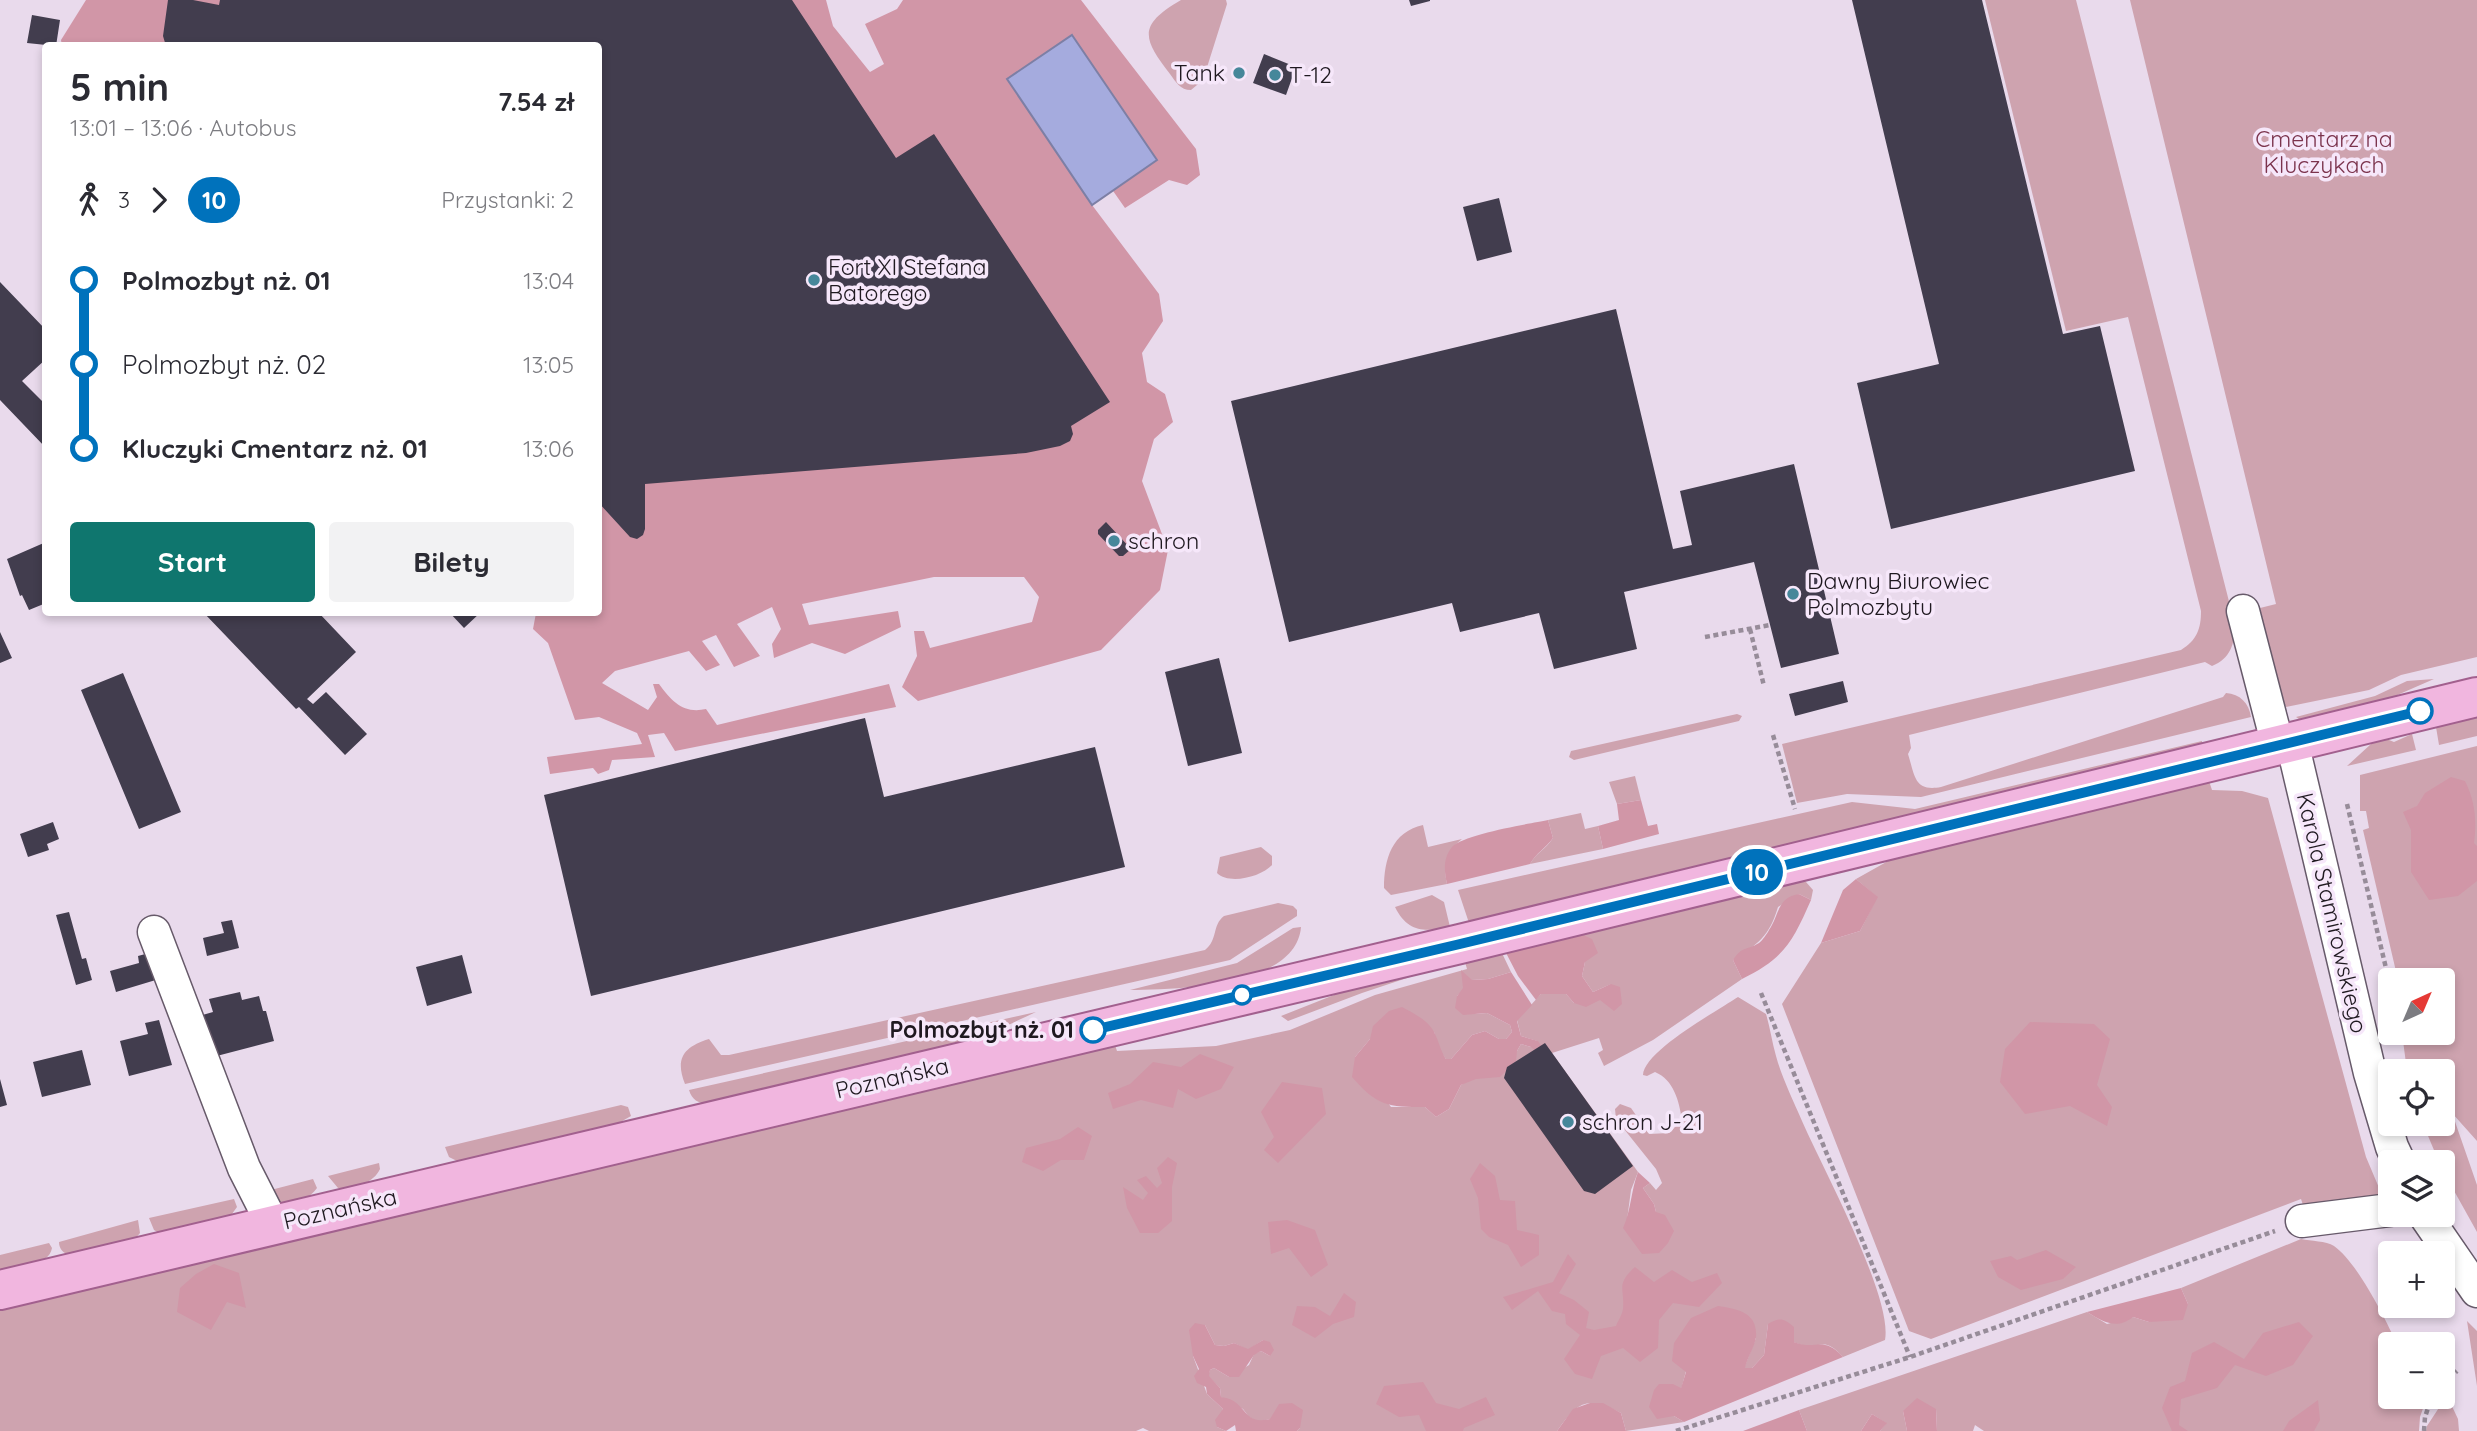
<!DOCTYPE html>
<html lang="pl">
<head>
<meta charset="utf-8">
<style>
	body { margin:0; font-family:Quicksand,sans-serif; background:#f2f2f3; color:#2b2b33; height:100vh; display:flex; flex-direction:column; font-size:26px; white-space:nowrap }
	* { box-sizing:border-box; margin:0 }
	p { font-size:23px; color:#7c7c81 }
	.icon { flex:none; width:38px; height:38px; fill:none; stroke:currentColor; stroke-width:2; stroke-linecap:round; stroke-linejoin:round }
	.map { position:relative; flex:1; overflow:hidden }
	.panel { position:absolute; left:42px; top:42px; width:560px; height:574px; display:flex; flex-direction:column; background:#fff; border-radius:7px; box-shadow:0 4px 10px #0003 }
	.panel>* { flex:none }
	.badge { padding:0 14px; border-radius:23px; font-size:24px; line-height:46px }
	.needle { width:46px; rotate:44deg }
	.fabs { position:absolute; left:2378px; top:968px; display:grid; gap:14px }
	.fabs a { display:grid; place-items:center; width:77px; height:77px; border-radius:7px; background:#fff; box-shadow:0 4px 10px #0003; font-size:35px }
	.map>.badge { position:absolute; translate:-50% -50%; box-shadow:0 0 0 4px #fff }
	.legs { display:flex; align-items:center; gap:10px; height:77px; padding:0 28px; font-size:23px }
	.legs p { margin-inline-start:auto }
	.headline { display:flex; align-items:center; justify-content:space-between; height:119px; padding:0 28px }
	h1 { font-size:38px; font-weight:700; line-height:52px }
	.action { display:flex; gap:14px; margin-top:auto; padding:14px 28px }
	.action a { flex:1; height:80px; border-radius:7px; background:#0f766e; color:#fff; font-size:28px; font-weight:700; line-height:80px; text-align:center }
	.action a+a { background:#f2f2f3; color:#2b2b33 }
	ul { padding:0 28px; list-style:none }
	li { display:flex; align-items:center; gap:24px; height:84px; font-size:26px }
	li i { display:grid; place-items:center; width:10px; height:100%; margin:0 9px; background:currentColor }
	li i::after { content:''; width:18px; height:18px; margin:-9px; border:5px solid; border-radius:50%; background:#fff }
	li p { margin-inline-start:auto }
	li:first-child i { background:linear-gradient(#0000 50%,currentColor 0) }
	li:last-child i { background:linear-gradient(currentColor 50%,#0000 0) }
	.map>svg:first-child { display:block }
	.green { fill:#cea3af }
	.forest { fill:#d196a7 }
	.water { fill:#a5abde; stroke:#7d7fa5; stroke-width:2 }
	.building { fill:#423d4e }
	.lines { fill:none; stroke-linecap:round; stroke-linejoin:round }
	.minor-casing { stroke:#675a6a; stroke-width:35 }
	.major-casing { stroke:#a2608e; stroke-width:42 }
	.path { stroke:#978c99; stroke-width:4.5; stroke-dasharray:5 3.5; stroke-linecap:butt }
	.minor { stroke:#fff; stroke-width:32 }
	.major { stroke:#f1b6df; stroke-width:38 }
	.line-1-casing { stroke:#fff; stroke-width:16 }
	.line-1 { stroke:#0072bc; stroke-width:10 }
	.poi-dot { fill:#46879a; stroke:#f6e7fa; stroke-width:2.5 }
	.stop-1-dot { fill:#fff; stroke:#0072bc; stroke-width:3.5 }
	.labels { text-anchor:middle; stroke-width:7; stroke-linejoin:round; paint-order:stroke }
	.poi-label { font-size:23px; fill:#1f1920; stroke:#f6e7fa; text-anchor:start }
	.park-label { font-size:23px; fill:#7b334d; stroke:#f6e7fa }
	.street-label { font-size:23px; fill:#1f1920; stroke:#f6e7fa }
	.stop-label { font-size:23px; font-weight:bold; fill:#1f1920; stroke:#f6e7fa; text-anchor:end }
</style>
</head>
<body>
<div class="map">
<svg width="2477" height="1431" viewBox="0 0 2477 1431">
	<rect width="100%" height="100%" fill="#e9daec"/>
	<path class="green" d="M1181,0H1226L1227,4L1203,80L1191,90C1180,90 1176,82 1170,74C1142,38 1138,25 1181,0Z
		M1985,0H2076L2235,625C2235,644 2230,659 2212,666L2205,662L1909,735L1911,748L1908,754C1915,776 1914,792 1941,787L2223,697L2226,693C2240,694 2249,703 2251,717L1921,797L1847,794L1797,803L1782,744L2181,650C2197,640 2201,629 2201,611L2128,317L2066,331Z
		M2130,0H2477V657L2401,675L2369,690L2286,707L2281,697L2260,608L2276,604Z
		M2434,679L2379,703L2302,721L2296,717L2375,696L2407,681Z
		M1737,714L1742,716L1739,721L1574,760L1569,757L1571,751Z
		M2477,718V736L2439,745L2436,727Z
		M2412,734L2416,750L2347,766L2371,744L2384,738L2394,742Z
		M2202,741V747L1469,923L1458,890L1852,802L1915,809Z
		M2477,746V1141L2452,1113L2477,1185V1232L2443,1171V1162H2439L2423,1124H2443V1071H2407L2402,1033L2443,1032V980H2398L2363,830L2369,828L2366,811H2360V775Z
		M1635,776L1641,800L1617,804L1609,782Z
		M2209,781L2212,790L2242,791L2268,798L2366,1157L2385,1202L2306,1214L2301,1199L1931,1339L1909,1331L1782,1004L1821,943L1860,931L1877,897L1856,879L1897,856Z
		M1581,813L1585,829L1598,826L1603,849L1530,864C1536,853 1546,849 1553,838L1548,820Z
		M1423,825L1428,847L1462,839C1446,851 1443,866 1447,884L1391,895L1384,888C1384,859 1392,832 1423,825Z
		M1261,847L1272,856V865C1261,877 1229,885 1217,873L1220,857Z
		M1800,880L1806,882L1813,890L1811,900L1799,894L1778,907C1769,937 1758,944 1733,960L1742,979L1653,1040L1604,1066L1598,1053L1603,1050L1599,1038L1552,1053L1638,1172L1631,1190L1627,1220L1656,1212L1654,1204L1643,1188L1650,1183L1656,1190L1662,1183L1656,1169L1616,1119L1615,1109L1620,1104L1631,1108L1649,1134L1669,1133L1682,1120C1679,1101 1674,1080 1655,1072L1647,1076L1643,1075C1644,1051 1717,1011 1738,997L1766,1014C1770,1027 1772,1042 1776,1056C1782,1078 1793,1100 1802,1121C1822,1167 1893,1297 1885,1340L1843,1357C1823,1335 1821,1350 1802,1345C1790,1342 1778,1331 1768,1324L1764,1355L1752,1368H1744L1756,1338L1686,1371L1674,1416L1684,1422L1626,1431L1621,1413C1587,1395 1578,1401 1557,1431H1297L1300,1428L1270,1419L1258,1422L1249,1417L1243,1409L1221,1397L1220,1388L1208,1376L1210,1370L1214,1368L1229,1377L1249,1365L1254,1354L1261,1351L1270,1356L1263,1340L1248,1350L1234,1343L1224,1346L1215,1345L1205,1325L1193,1356L1207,1394L1223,1409L1217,1427L1226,1431H1149L1143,1428L1136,1431H0V1310L1114,1042L1117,1051L1216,1046L1290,1030L1375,995L1467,969L1465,962L1501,951L1511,972L1488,979L1472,980L1457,996L1475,1014L1487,1013L1510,1025L1512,1032L1506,1039H1499L1485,1031L1472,1035L1451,1059H1446L1439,1050L1434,1032L1370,1039L1355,1057L1391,1107H1425L1436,1117L1449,1109L1461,1085L1517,1051L1521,1044L1531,1047L1537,1041L1521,1036L1517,1020L1541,994H1566L1574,1003L1611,984L1593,992L1582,976L1585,962L1581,934Z
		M1432,895L1444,902L1450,927C1425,932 1408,933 1395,907Z
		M1278,903L1293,906L1297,910V916L1230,960L685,1084C675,1059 683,1047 709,1039L721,1055H729L1205,950C1218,940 1212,925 1224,916Z
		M1301,927C1296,988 1175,989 1130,990L1237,963L1293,928Z
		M1458,961L1362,993L1288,1021L1281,1016L1367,982Z
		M1036,1012L974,1041L708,1104C698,1103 692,1100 689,1090Z
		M621,1105L628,1107L631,1116L617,1124L459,1162L449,1157L445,1147Z
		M379,1163L380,1169C373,1184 353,1189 338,1188L328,1176Z
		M313,1179L317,1188C306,1204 285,1205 270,1199L267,1191Z
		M234,1199L237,1207L229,1218L161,1234L154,1230L149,1218Z
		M138,1220L140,1233L134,1240L69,1256C63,1252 59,1249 59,1242Z
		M2301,1239C2311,1241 2326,1241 2334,1246C2357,1262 2385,1318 2397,1344H2390V1396L2427,1397L2420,1417L2419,1431H1984L1975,1425L1973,1431H1937L1936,1409L1903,1411L1907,1431H1880L1886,1423L1872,1414L1861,1431H1807L1799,1410L2087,1312L2107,1324L2133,1317L2149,1322L2188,1304L2181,1288Z
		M49,1243L52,1248C49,1267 16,1267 0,1271V1255Z
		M2467,1321L2477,1331V1386Z
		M2444,1400L2450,1402L2458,1419L2459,1431H2426L2427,1426Z"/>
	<path class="forest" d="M86,0H826L833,26L870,72L884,64L865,24L897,9L903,0H1081L1196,149L1200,175L1187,185L1169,180L1125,208L1111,188L1007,79L1092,205L1159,294L1163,321L1142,353L1147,382L1165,394L1173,422L1154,439L1142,481L1168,550L1160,590L1101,650L918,701L902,687L917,656L914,631H924L930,648L1032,622L1039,597L1024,577H934L802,604L809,625L898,611L901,627L845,654L812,643L774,658L772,644L781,629L772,607L737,624L760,656L734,667L716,635L702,641L720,665L706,671L689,651L615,671L602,683L648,710L657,697L653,684H659C672,702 684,714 706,709L717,725L889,684L896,707L675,751L664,733L648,735L655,757L612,760L609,770L598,774L593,768L550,774L547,757L642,744L637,733L599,717L575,720L548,643L533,629L536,613L598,612V46H62L61,40Z
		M2451,777L2465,781C2475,801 2477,820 2474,843L2477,846V881L2458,896L2429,900L2411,872V830L2403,812L2417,806L2425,793Z
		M1641,800L1648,826L1657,824L1659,834L1603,849L1598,826L1619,820L1617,804Z
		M1548,820L1553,838C1546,848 1536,853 1530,864L1447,884C1444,871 1443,858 1452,847C1464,834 1528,824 1548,820Z
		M1856,879L1878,897L1860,931L1821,943L1843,890Z
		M1799,894L1811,900C1793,941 1784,959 1742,979L1733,960C1743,945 1746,951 1759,943C1762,941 1767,934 1769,930C1779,916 1777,897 1799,894Z
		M1581,934L1592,939L1598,953L1585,962L1582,976L1593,992L1611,984L1620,987L1622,1004L1614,1011L1600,1000L1586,1007L1574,1003L1566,994H1541L1536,1000L1518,976L1505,951Z
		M1461,970L1472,980L1488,979L1511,972L1532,1005L1517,1021L1521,1036L1538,1041L1544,1050L1540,1055L1531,1047L1521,1044L1517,1051L1516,1061L1500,1077L1476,1079L1461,1085L1449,1109L1436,1117L1425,1107C1388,1107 1377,1106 1352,1077L1355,1057L1370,1039L1373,1026L1389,1011L1402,1007C1413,1013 1428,1020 1434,1032C1439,1041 1440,1050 1446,1059H1451L1472,1035L1485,1031L1499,1039H1506L1512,1032L1510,1025L1487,1013L1463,1015L1455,1008L1457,996L1463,988Z
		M2030,1022L2094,1024L2110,1039L2097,1085L2112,1107L2107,1126L2070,1106L2025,1114L2000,1082L2005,1049Z
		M1200,1054L1234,1067L1221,1089L1196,1099L1178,1089L1173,1108L1141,1100L1113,1109L1108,1093L1130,1084L1153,1062L1181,1067Z
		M1282,1082L1322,1088L1326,1114L1278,1163L1264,1150L1274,1137L1261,1112Z
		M1078,1127L1092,1136L1084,1160H1061L1043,1171L1022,1162L1026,1148L1060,1139Z
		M1168,1157L1177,1163L1172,1187V1221L1158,1233H1140L1127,1208L1123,1187L1143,1200L1148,1193L1137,1180L1146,1176L1157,1188L1162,1183L1157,1168Z
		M1480,1163L1495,1176L1500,1200L1515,1201L1517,1230L1539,1235V1255L1521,1267L1508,1245L1489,1237L1481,1229L1478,1198L1470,1179Z
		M1638,1172L1650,1183L1643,1188L1654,1204L1656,1212L1665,1215L1674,1231L1668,1243L1659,1253L1642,1254L1623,1228C1631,1211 1631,1190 1638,1172Z
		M1287,1220L1315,1230L1328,1265L1311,1277L1289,1248L1271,1254L1268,1222Z
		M2046,1250L2076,1267L2063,1279L2021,1290L1998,1277L1990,1261L2011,1256L2017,1260Z
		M1568,1254L1576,1264L1559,1293L1574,1300L1589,1312L1586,1328L1594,1330L1616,1326C1618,1321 1622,1315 1623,1309C1625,1289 1615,1285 1635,1267L1654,1282L1672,1270L1692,1282L1717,1273L1722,1283L1699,1307L1673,1303L1659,1320L1658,1348L1640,1362L1623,1348L1601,1356L1592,1379L1575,1374L1564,1359L1580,1335L1566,1324L1565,1314L1552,1311L1538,1291L1512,1310L1503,1297L1553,1282Z
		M214,1264L239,1273L246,1308L227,1302L211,1330L177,1312L180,1288L196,1274Z
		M2181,1288L2188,1304L2183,1320L2149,1322L2133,1317C2117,1330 2103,1322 2087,1312Z
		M1344,1293L1356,1302L1354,1317L1333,1324L1315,1338L1292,1325L1297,1306L1315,1307L1330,1316Z
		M1718,1306C1737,1309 1758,1312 1756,1337C1755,1346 1747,1358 1745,1368H1752L1764,1355L1768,1324C1779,1317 1784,1318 1794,1327V1342C1816,1351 1823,1335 1843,1357L1684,1422L1674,1416L1657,1419L1649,1407L1654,1390L1659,1384H1673L1681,1388L1686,1372L1672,1361L1674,1343L1691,1318Z
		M2299,1322L2313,1336L2293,1365L2266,1376L2235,1365L2217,1388L2181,1399L2179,1425L2188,1431H2172L2162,1408L2170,1387L2185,1381L2192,1353L2214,1342L2244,1359L2263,1333Z
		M1195,1323L1205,1325L1215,1345L1224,1346L1234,1343L1248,1349L1263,1340L1270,1342L1274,1350L1270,1356L1261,1351L1254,1355L1239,1377H1229L1214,1368L1210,1370L1209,1376L1220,1388L1221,1397C1248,1400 1241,1426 1270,1419L1279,1404L1292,1403L1303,1410L1300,1428L1297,1431H1236L1235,1425L1226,1431L1217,1427L1215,1420L1223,1409L1207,1394L1206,1387L1197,1383L1194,1376L1199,1369L1193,1356L1189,1330Z
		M1423,1382L1436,1403L1459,1409L1486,1397L1495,1415L1464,1428L1463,1431H1426L1419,1415L1399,1417L1376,1404L1384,1386Z
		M1917,1398L1936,1409L1937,1431H1907L1903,1411Z
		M2318,1400L2320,1420L2314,1431H2283L2289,1421Z
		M1590,1403H1603L1621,1413L1626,1431H1557L1573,1409Z
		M1799,1410L1807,1431H1743Z
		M1872,1414L1887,1423L1880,1431H1861Z"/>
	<path class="water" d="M1072,35L1157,160L1092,205L1007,79Z"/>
	<path class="building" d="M168,0H193L219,5L220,0H792L896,158L934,134L1110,402L1071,426L1073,434L1070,441L1060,446L1026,453L645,484V529L643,535L637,539L630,537L598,502V46H166L163,36Z
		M1409,0H1430V1L1411,6Z
		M1852,0H1982L2063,334L2100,326L2135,471L1891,529L1857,383L1939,364Z
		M32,15L60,20L56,46L27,43Z
		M1264,54L1296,67L1286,95L1253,83Z
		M1499,198L1512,252L1477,261L1463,207Z
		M0,282L46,330V359L22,381L46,405V448L0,400Z
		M1616,309L1673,549L1692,545L1680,491L1794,464L1839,654L1781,668L1754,562L1624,592L1637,649L1554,669L1539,613L1460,632L1452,603L1289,642L1231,401Z
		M1106,522L1131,549L1123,556H1119L1098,534V530Z
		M46,542V603L29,610L22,595L20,596L7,559Z
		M203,612H318L356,652L307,699L313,704L326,692L367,734L345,755L299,707L296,709Z
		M449,612H481L464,628Z
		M0,632L12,658L0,663Z
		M1219,658L1242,753L1188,766L1165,672Z
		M123,673L181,812L139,829L81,690Z
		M1843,681L1848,702L1795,716L1789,694Z
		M865,718L884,797L1095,747L1125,867L591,996L544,795Z
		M53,822L59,839L47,844L49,850L28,857L20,834Z
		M69,912L82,959L86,958L92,980L76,985L56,915Z
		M232,920L239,948L207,956L203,938L224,933L221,922Z
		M149,953L159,979L116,992L110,971L139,963L138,956Z
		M462,955L472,993L427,1006L416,967Z
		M240,992L242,1000L259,996L263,1011H266L274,1041L209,1058L199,1016L213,1012L209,999Z
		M159,1020L172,1065L129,1076L120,1041L148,1034L145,1023Z
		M1545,1043L1633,1166L1595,1194L1584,1191L1504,1078L1507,1067Z
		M82,1050L91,1085L42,1097L33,1062Z
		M0,1079L7,1105L0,1107Z"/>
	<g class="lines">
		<defs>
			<path id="minor" d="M2243,611L2278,746
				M2292,742L2370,1073L2392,1147L2399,1162
				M154,932L244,1168L273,1225
				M2424,1214L2477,1291
				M2302,1221L2390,1210"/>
			<path id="major" d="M0,1290L1460,944L2477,697"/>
		</defs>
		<use href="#minor" class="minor-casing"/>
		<use href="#major" class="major-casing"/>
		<path class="path" d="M1750,629L1764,686
			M1705,637L1770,625
			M1773,735L1795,809
			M2347,804L2390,985
			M1761,993L1910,1357
			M2443,1384L2457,1371
			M1676,1431L1910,1357L2275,1231
			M2424,1431L2425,1417L2432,1396"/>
		<use href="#minor" class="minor"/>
		<use href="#major" class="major"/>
	</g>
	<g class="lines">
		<defs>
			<path id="line-1" d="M1093,1030L1460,944L2420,711"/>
		</defs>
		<use href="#line-1" class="line-1-casing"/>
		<use href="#line-1" class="line-1"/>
	</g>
	<g class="poi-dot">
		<circle cx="1239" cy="73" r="7"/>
		<circle cx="1275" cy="75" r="7"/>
		<circle cx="814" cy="280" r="7"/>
		<circle cx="1114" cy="541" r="7"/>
		<circle cx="1793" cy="594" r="7"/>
		<circle cx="1568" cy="1122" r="7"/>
	</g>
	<g class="stop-1-dot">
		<circle cx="2420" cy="711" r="12"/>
		<circle cx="1242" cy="995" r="9"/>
		<circle cx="1093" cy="1030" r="12"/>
	</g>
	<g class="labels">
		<g class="poi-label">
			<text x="1225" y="81" text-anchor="end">Tank</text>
			<text x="1289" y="83">T-12</text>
			<text x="828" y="275">Fort XI Stefana<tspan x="828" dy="26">Batorego</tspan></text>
			<text x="1128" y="549">schron</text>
			<text x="1807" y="589">Dawny Biurowiec<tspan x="1807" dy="26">Polmozbytu</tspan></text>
			<text x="1582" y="1130">schron J-21</text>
		</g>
		<g class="park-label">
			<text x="2324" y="147">Cmentarz na<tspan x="2324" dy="26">Kluczykach</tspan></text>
		</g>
		<g class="street-label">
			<text transform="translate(2332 913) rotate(77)" y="8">Karola Stamirowskiego</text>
			<text transform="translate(892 1078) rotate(-13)" y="8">Poznańska</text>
			<text transform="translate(340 1209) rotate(-13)" y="8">Poznańska</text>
		</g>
		<g class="stop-label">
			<text x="1074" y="1038">Polmozbyt nż. 01</text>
		</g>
	</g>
</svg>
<div class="fabs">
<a><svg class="needle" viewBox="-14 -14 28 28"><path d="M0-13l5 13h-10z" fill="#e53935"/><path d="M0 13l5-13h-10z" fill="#7c7c81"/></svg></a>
<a><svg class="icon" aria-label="locate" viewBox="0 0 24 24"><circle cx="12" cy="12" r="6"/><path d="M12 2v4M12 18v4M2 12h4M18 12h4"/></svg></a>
<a><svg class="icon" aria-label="layers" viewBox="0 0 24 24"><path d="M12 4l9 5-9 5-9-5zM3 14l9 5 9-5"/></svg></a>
<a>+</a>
<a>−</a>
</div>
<b class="badge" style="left:1757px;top:872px;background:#0072bc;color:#fff">10</b>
<section class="panel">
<div class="headline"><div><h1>5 min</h1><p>13:01 – 13:06 · Autobus</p></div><b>7.54 zł</b></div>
<div class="legs"><svg class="icon" aria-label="walk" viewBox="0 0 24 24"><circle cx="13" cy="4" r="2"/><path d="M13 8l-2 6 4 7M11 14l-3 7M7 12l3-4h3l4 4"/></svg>3<svg class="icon" aria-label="forward" viewBox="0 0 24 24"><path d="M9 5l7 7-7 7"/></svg><b class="badge" style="background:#0072bc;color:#fff">10</b><p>Przystanki: 2</p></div>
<ul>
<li><i style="color:#0072bc"></i><b>Polmozbyt nż. 01</b><p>13:04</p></li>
<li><i style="color:#0072bc"></i><span>Polmozbyt nż. 02</span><p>13:05</p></li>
<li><i style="color:#0072bc"></i><b>Kluczyki Cmentarz nż. 01</b><p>13:06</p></li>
</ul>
<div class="action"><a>Start</a><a>Bilety</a></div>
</section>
</div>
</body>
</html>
